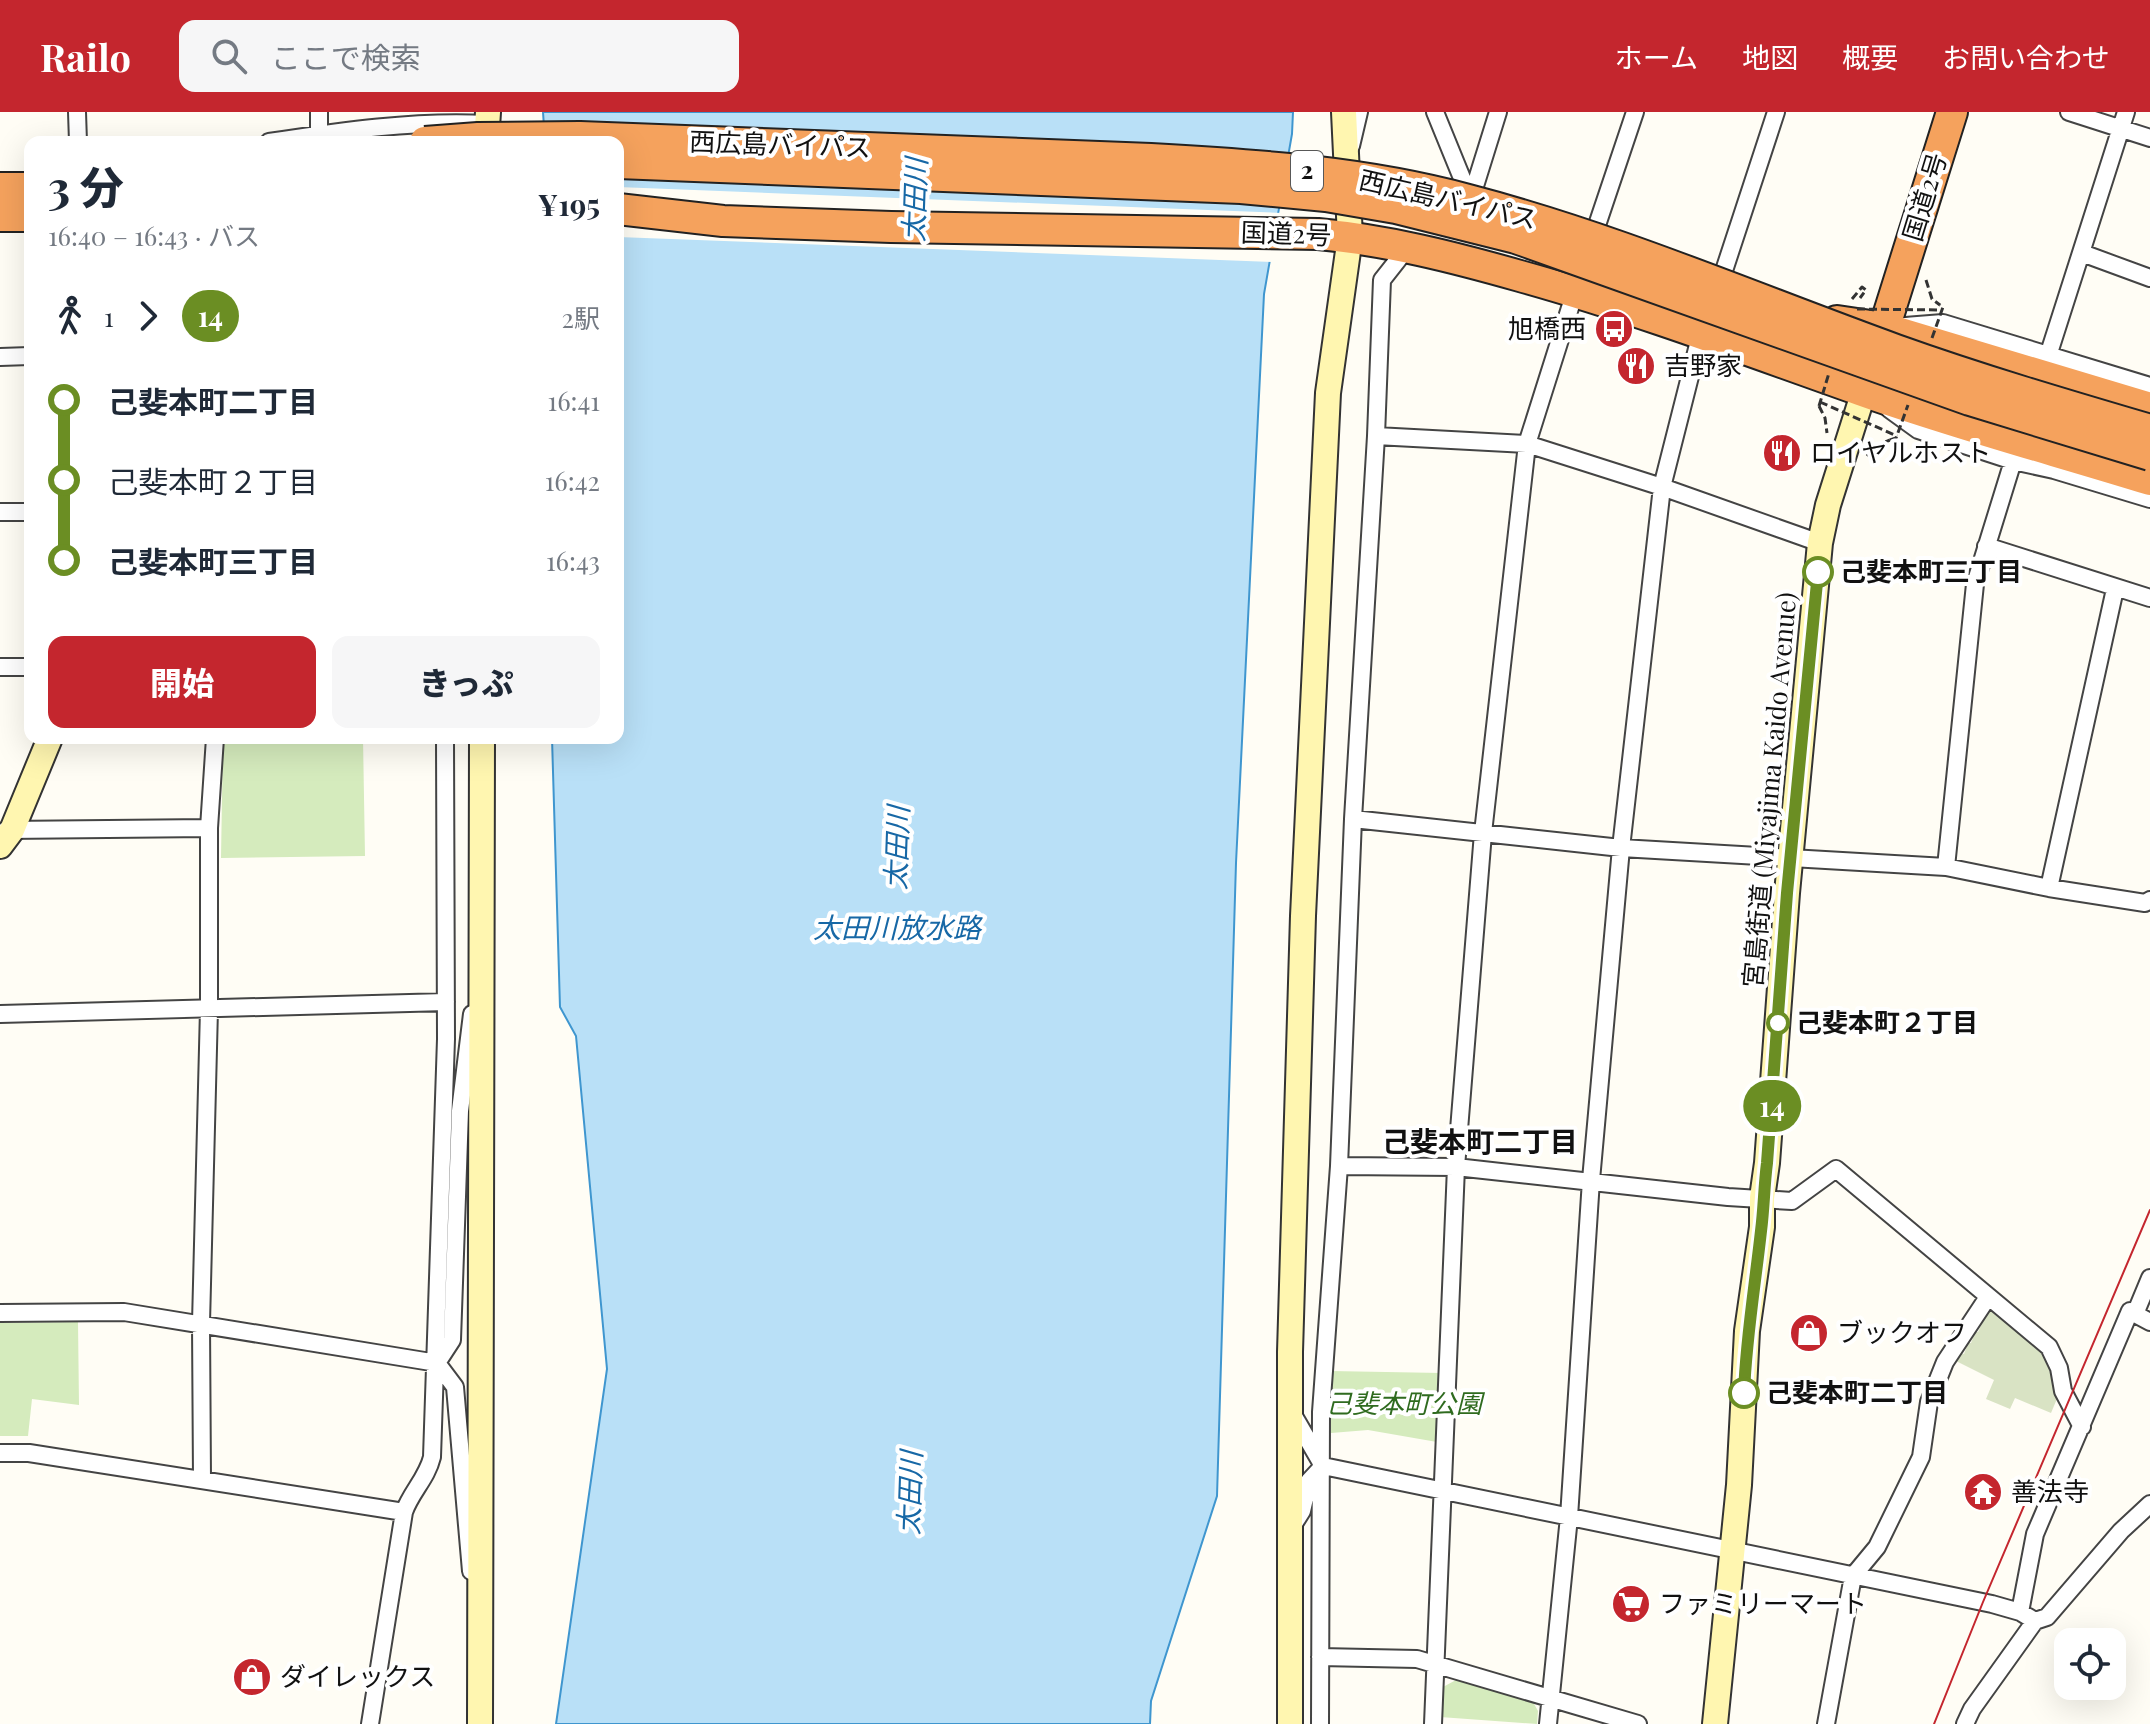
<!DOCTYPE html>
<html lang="ja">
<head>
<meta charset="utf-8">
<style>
	body { margin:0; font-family:"Playfair Display","Noto Sans JP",serif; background:#f6f6f7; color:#1f2937; height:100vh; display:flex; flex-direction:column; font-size:30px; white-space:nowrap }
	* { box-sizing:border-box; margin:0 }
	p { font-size:26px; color:#747a83 }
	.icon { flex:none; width:44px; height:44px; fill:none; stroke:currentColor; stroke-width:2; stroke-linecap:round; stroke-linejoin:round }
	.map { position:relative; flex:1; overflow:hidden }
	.side { position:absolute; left:24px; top:24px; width:600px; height:608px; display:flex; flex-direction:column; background:#fff; border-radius:16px; box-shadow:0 8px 32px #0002 }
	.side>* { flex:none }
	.badge { padding:0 16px; border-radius:26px; font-size:28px; line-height:52px }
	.fabs { position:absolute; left:2054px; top:1516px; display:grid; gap:16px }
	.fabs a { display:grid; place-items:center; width:72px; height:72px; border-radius:16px; background:#fff; box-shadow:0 8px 32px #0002; font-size:40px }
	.map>.badge { position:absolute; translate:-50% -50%; box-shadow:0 0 0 4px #fff }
	.legs { display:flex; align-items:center; gap:12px; height:88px; padding:0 24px; font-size:26px }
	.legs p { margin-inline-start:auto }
	.headline { display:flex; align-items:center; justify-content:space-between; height:136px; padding:0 24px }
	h1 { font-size:44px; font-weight:800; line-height:60px }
	.primary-button { display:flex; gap:16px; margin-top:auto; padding:16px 24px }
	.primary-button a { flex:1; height:92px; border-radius:16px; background:#c4262e; color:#fff; font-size:32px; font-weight:800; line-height:92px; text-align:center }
	.primary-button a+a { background:#f6f6f7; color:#1f2937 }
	ul { padding:0 24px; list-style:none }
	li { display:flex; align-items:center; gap:28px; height:80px; font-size:30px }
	li i { display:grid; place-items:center; width:12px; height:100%; margin:0 10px; background:currentColor }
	li i::after { content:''; width:20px; height:20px; margin:-10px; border:6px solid; border-radius:50%; background:#fff }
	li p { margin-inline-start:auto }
	li:first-child i { background:linear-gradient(#0000 50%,currentColor 0) }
	li:last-child i { background:linear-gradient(currentColor 50%,#0000 0) }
	header { display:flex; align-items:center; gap:48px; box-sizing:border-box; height:112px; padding:0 40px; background:#c4262e; color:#fff }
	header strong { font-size:38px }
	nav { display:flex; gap:44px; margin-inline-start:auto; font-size:28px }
	.search { width:560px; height:72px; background:#f6f6f7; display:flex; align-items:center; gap:20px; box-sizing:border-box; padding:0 28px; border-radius:16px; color:#747a83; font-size:30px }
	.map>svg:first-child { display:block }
	.green { fill:#d5ebbd }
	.cemetery { fill:#d9e3c4 }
	.water { fill:#b9e0f7; stroke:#3f96cf; stroke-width:2 }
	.pier { fill:#fffdf5 }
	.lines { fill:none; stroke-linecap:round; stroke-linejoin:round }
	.street-casing { stroke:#444; stroke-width:20 }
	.secondary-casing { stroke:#333; stroke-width:28 }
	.highway-casing { stroke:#222; stroke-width:34 }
	.path { stroke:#333; stroke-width:3; stroke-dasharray:8 4; stroke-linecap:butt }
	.street { stroke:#fff; stroke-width:16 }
	.secondary { stroke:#fff6b0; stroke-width:24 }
	.highway { stroke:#f5a25d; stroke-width:30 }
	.tram { stroke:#c4262e; stroke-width:2 }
	.highway-bridge-casing { stroke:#222; stroke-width:34; stroke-linecap:butt }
	.path-bridge { stroke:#333; stroke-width:3; stroke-dasharray:8 4; stroke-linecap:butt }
	.highway-bridge { stroke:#f5a25d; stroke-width:30 }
	.line-1-casing { stroke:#fff; stroke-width:18 }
	.line-1 { stroke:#6b8e23; stroke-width:12 }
	.stop-1-dot { fill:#fff; stroke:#6b8e23; stroke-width:4 }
	.labels { text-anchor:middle; stroke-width:8; stroke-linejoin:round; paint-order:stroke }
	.shield { fill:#fff; stroke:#585858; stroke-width:2 }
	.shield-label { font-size:24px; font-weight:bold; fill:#111 }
	.street-label { font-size:26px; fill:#111; stroke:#fff }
	.poi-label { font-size:26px; fill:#111; stroke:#fff; text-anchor:start }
	.stop-label { font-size:26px; font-weight:bold; fill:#111; stroke:#fff; text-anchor:start }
	.park-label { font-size:26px; font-style:italic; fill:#2f6b1f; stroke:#fff }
	.water-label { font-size:28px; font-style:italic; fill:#1768a6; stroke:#fff }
	.neighbourhood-label { font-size:28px; font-weight:bold; fill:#111; stroke:#fff }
</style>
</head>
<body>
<header>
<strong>Railo</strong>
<div class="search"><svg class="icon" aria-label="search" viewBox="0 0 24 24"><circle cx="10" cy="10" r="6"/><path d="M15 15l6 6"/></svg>ここで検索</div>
<nav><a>ホーム</a><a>地図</a><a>概要</a><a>お問い合わせ</a></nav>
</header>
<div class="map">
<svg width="2150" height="1612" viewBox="0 0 2150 1612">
	<rect width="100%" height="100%" fill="#fffdf5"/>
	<path class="green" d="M223,626H363L365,744L221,746Z
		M78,1210L79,1293L32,1287L28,1324H0V1211Z
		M1330,1259L1442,1261L1437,1330L1368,1318L1331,1321Z
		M1456,1568L1533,1590L1538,1599L1537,1612L1440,1605L1443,1575Z"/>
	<path class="cemetery" d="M1996,1197L2039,1234L2050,1249L2059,1282L2051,1301L2015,1286L2010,1297L1986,1287L1994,1268L1956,1249L1960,1241L1964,1242L1968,1231H1971L1975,1220H1978L1987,1199Z"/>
	<path class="water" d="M543,0H1293L1292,22L1264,182L1236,751L1217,1384L1151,1589L1150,1612H556L607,1257L576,924L560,895L552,626H618V30H545Z"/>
	<path class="pier" d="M618,75L1282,101L1273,150L618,125Z"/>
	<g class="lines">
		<defs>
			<path id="street" d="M77,0L78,30
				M319,0V30
				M1435,0L1466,76L1465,92
				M2069,0L2150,26
				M269,30C341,19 415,8 487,12
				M1351,34L1359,0
				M1470,90L1498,0
				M1591,131L1635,0
				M2082,141L2150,166
				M1718,177L1776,0
				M1905,214L1943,211L2150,274
				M2048,244L2126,0
				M0,245L30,244
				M1889,297L1918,318L2013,349L2054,358L2150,387
				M1376,324L1527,332L1662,375L1820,431
				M0,400H30
				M1986,434L2150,486
				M0,555H30
				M1353,707L1621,736L1946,755L2049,776L2145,791L2150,788
				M6,718L209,716
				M1946,755L1975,472L2013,349
				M2049,776L2115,477
				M0,902L446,890
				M1339,1054L1456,1055L1728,1085L1792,1089L1836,1057L2049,1235L2059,1256L2063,1279L2082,1315
				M0,1201L124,1200L437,1251
				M2135,1202L2150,1210
				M0,1341H29L404,1400
				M1323,1354L1992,1492L2020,1500L2035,1509
				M202,1368L201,1211L209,897V716L215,626
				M1290,1418L1302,1399L1309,1369L1323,1354L1291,1299
				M471,1459L455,1275L437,1251L452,1228L460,999L472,902
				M2020,1500L2035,1422L2130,1199L2135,1202L2150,1166
				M1320,1545L1417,1547L1638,1612
				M370,1612L404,1400C411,1380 427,1366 432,1345L446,927L445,626
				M1320,1612L1321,1300L1339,1054L1353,707L1376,324L1382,168L1408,135
				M1433,1612L1456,1055L1483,721L1527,332L1575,180
				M1548,1612L1569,1405L1591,1068L1621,736L1662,375L1701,221
				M1826,1612L1853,1464L1877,1435L1921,1345L1929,1290L1945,1250L1988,1185
				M1965,1612L1972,1597L2035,1509L2047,1505L2121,1419L2150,1392"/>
			<path id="secondary" d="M486,30L488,0
				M0,734L12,718L50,626
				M480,1612L482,626
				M1290,1612V1240L1303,804L1328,281L1350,125L1344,0
				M1715,1612L1739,1373L1747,1219L1762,1115V1086L1767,1051L1787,781L1820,431L1828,393L1864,279"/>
			<path id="highway" d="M0,76H30
				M618,97L723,109L891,115L1318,122C1386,128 1453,145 1520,164C1635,196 1747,238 1860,278C1955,312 2053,338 2150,368
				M0,104H30
				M1837,209L1884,216L2150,296
				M1878,236L1952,0"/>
		</defs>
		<use href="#street" class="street-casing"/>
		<use href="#secondary" class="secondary-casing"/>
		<use href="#highway" class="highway-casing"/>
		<path class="path" d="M1926,168L1932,187L1940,193
			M1852,187L1862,175L1866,178L1860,186
			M1819,294L1825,306L1827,321
			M1867,344L1875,334L1890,328"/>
		<use href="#street" class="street"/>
		<use href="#secondary" class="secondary"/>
		<use href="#highway" class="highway"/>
		<path class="tram" d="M1934,1612L1983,1490L2150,1098"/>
		<defs>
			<path id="highway-bridge" d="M425,30L478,26L580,25L1151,47C1258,53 1365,60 1468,88C1614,126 1755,187 1896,238C1980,268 2065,293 2150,318
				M618,51L1241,76L1326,84L1396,96L1516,126L1970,288L2150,343"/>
		</defs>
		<use href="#highway-bridge" class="highway-bridge-casing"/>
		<path class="path-bridge" d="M1857,197L1941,198
			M1932,226L1943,195L1940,193
			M1820,290L1897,324
			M1819,294L1829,261
			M1890,328L1896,326L1908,293"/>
		<use href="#highway-bridge" class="highway-bridge"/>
	</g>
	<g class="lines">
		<defs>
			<path id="line-1" d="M1744,1281C1746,1226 1755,1174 1761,1119C1764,1096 1764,1074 1767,1051L1787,781L1818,460"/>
		</defs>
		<use href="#line-1" class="line-1-casing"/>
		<use href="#line-1" class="line-1"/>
	</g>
	<defs>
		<symbol id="bus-disc" viewBox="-11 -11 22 22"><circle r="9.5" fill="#c4262e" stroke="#fff"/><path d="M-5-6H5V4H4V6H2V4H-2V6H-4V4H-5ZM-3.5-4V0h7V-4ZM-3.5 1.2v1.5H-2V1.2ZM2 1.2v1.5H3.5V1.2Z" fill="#fff"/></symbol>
		<symbol id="restaurant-disc" viewBox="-11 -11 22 22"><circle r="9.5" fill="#c4262e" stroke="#fff"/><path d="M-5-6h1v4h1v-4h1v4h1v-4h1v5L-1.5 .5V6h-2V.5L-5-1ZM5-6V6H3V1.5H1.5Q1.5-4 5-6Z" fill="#fff"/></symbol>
		<symbol id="shop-disc" viewBox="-11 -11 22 22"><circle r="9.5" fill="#c4262e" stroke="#fff"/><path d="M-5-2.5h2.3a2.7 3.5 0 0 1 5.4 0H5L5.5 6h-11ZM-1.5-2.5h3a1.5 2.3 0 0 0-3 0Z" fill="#fff"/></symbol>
		<symbol id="temple-disc" viewBox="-11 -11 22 22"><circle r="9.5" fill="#c4262e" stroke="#fff"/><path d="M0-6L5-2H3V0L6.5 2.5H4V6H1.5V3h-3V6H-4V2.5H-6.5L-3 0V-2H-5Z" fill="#fff"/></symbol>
		<symbol id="supermarket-disc" viewBox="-11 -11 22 22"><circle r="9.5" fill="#c4262e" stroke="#fff"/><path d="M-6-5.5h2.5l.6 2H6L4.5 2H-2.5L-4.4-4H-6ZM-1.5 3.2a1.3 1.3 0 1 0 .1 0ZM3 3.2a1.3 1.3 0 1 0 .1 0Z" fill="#fff"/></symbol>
	</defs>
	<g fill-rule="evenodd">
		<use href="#bus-disc" x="1592" y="195" width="44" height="44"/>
		<use href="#restaurant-disc" x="1614" y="232" width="44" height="44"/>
		<use href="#restaurant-disc" x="1760" y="319" width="44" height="44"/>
		<use href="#shop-disc" x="1787" y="1199" width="44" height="44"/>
		<use href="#temple-disc" x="1961" y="1358" width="44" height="44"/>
		<use href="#supermarket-disc" x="1609" y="1470" width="44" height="44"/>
		<use href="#shop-disc" x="230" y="1543" width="44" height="44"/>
	</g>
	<g class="stop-1-dot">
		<circle cx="1818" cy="460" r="14"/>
		<circle cx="1778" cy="911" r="10"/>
		<circle cx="1744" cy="1281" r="14"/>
	</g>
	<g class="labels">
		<rect class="shield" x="1291" y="39" width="32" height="40" rx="6"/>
		<g class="shield-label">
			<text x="1307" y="67">2</text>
		</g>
		<g class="street-label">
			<text transform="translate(780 33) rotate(2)" y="9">西広島バイパス</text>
			<text transform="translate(1925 85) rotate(-73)" y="9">国道2号</text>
			<text transform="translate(1448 88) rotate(13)" y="9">西広島バイパス</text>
			<text transform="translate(1286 122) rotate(2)" y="9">国道2号</text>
			<text transform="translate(1770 678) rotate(-85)" y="9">宮島街道 (Miyajima Kaido Avenue)</text>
		</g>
		<g class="poi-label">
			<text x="1586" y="226" text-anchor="end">旭橋西</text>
			<text x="1664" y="263">吉野家</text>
			<text x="1810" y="350">ロイヤルホスト</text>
			<text x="1837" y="1230">ブックオフ</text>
			<text x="2011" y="1389">善法寺</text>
			<text x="1659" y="1501">ファミリーマート</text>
			<text x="280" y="1574">ダイレックス</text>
		</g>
		<g class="stop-label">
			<text x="1840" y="469">己斐本町三丁目</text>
			<text x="1796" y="920">己斐本町２丁目</text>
			<text x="1766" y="1290">己斐本町二丁目</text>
		</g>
		<g class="park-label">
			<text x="1404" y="1301">己斐本町公園</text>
		</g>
		<g class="water-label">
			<text transform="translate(915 88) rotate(-88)" y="10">太田川</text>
			<text transform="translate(897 736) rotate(-88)" y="10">太田川</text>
			<text x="897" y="826">太田川放水路</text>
			<text transform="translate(910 1381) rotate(-88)" y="10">太田川</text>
		</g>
		<g class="neighbourhood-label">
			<text x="1480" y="1040">己斐本町二丁目</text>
		</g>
	</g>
</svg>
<div class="fabs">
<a><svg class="icon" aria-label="locate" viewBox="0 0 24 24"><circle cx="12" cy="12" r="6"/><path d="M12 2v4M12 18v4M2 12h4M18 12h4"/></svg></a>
</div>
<b class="badge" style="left:1772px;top:994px;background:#6b8e23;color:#fff">14</b>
<section class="side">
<div class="headline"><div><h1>3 分</h1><p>16:40 – 16:43 · バス</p></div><b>¥195</b></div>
<div class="legs"><svg class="icon" aria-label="walk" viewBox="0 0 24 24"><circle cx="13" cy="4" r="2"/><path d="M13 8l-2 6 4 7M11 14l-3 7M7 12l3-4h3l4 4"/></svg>1<svg class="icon" aria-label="forward" viewBox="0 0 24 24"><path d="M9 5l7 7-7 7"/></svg><b class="badge" style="background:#6b8e23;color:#fff">14</b><p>2駅</p></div>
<ul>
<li><i style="color:#6b8e23"></i><b>己斐本町二丁目</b><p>16:41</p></li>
<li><i style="color:#6b8e23"></i><span>己斐本町２丁目</span><p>16:42</p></li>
<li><i style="color:#6b8e23"></i><b>己斐本町三丁目</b><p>16:43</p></li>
</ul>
<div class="primary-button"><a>開始</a><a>きっぷ</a></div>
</section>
</div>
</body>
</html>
